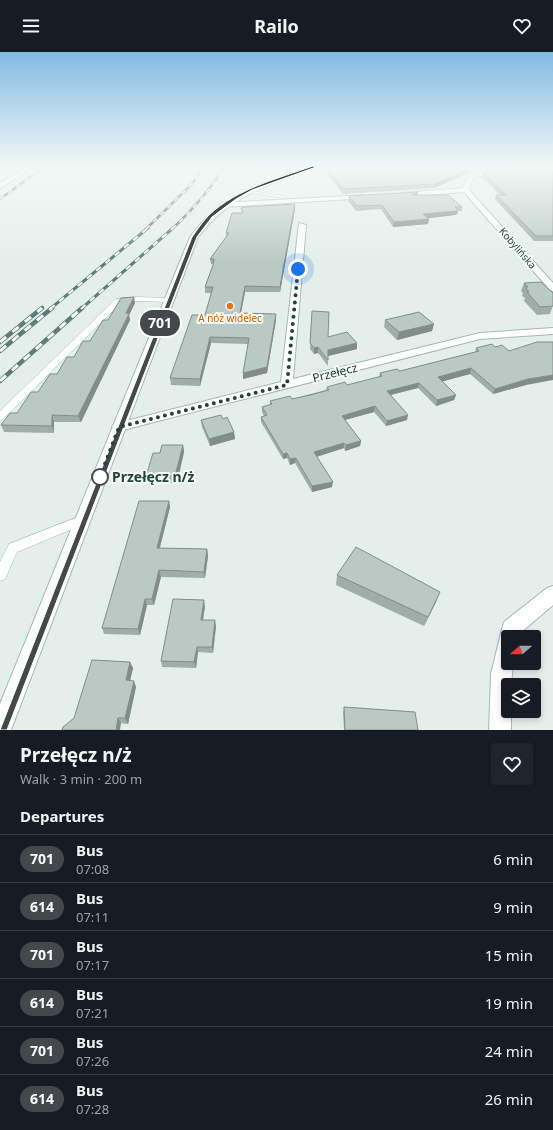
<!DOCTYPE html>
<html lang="en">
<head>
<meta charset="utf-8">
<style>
	body { margin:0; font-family:"Noto Sans",sans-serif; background:#20242c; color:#f1f3f6; height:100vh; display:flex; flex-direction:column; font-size:15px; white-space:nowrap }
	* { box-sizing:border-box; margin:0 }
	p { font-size:13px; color:#9ea1a6 }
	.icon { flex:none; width:22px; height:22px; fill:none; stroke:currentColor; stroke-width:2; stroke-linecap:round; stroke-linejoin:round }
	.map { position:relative; height:678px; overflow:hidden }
	.side { display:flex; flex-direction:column; background:#171b24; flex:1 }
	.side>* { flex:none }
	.badge { padding:0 8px; border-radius:13px; font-size:14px; line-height:26px }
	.needle { width:26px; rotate:249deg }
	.controls { position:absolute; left:501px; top:578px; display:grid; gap:8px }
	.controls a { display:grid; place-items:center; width:40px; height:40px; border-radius:4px; background:#171b24; box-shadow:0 2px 6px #0003; font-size:20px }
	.you { position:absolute; width:20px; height:20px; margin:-10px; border:3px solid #fff; border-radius:50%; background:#1a73e8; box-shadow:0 0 0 6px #1a73e833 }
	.map>.badge { position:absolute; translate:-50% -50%; box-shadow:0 0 0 2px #fff }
	h2 { padding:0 20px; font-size:15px; line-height:36px }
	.round { display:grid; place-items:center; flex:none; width:42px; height:42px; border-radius:4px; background:#20242c }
	.overview { display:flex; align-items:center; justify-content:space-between; height:68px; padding:0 20px }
	h1 { font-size:19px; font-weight:700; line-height:30px }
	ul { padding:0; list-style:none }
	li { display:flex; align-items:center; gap:12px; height:48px; padding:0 20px; border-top:1px solid #363941 }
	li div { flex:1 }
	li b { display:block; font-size:15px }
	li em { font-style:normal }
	li .badge { min-width:44px; font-weight:700; text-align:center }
	header { display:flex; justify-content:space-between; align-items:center; height:52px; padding:0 20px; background:#171b24; font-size:18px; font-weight:700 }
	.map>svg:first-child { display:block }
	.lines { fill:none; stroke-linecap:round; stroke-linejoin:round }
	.service-casing { stroke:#a6b8b3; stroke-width:1 }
	.minor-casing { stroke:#a6b8b3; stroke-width:2 }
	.tertiary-casing { stroke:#a6b8b3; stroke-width:2 }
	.service { fill:#fff; fill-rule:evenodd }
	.minor { fill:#fff; fill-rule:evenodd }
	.tertiary { fill:#fff; fill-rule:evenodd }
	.rail-far2-casing { stroke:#5c7e77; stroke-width:2.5 }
	.rail-far1-casing { stroke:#5c7e77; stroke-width:3 }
	.rail-casing { stroke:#5c7e77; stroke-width:4.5 }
	.rail-far2 { stroke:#f6fbf8; stroke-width:1.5; stroke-dasharray:5; stroke-linecap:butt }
	.rail-far1 { stroke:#f6fbf8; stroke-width:2; stroke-dasharray:6; stroke-linecap:butt }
	.rail { stroke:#f6fbf8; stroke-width:3; stroke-dasharray:8; stroke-linecap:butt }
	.wall { fill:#9faea9 }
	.shaded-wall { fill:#828d89 }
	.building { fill:#b9cac4; stroke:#828d89 }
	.line { fill:#45484a; stroke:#fff }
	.walk { stroke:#21433c; stroke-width:4; stroke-dasharray:0 7.2 }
	.food-dot { fill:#e8710a; stroke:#f6fbf8; stroke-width:1.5 }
	.stop-dot { fill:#fff; stroke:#45484a; stroke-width:2 }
	.labels { text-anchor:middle; stroke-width:4; stroke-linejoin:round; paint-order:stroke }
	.far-street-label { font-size:10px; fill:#21433c; stroke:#f6fbf8 }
	.far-food-label { font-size:10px; fill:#c56008; stroke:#f6fbf8 }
	.street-label { font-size:12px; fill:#21433c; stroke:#f6fbf8 }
	.near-stop-label { font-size:14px; font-weight:bold; fill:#21433c; stroke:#f6fbf8; text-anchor:start }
</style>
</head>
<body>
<header><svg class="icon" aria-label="menu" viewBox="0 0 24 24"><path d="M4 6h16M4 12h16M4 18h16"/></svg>Railo<svg class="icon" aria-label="heart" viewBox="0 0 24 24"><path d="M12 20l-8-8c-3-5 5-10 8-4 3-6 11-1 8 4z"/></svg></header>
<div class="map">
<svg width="553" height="678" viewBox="0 0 553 678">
	<rect width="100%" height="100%" fill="#e4efeb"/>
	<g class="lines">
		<defs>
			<path id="service" d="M270,115H274V119L263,123L278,127V129L256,123L270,117Z
				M246,138L284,144L286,145L284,146L248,140H246Z
				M137,245L169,246L173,248L169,250L137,249L121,251L3,367L0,368V359L116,247Z
				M83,463L87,465L89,468L87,471L17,500L5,527L0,529V510L9,492Z"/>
			<path id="minor" d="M28,115H34L0,136V131Z
				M501,120V122L499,123L473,125L469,138L553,231V239L550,238L464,140L401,145L398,143L401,141L463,136L469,122Z
				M365,143L368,145L367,146L222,155L219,153L222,151Z
				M299,171L306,173L293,327L480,281L553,276V282L480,287L119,379L114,378L112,375L114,372L281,330Z
				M553,534V553L519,582L518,585H508V611H513L511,633H508V659H511V678H489L491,622L502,577L504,570L547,536Z"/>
			<path id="tertiary" d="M310,115H317C308,122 293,124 283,128C248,140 220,156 198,185L11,678H0V652L190,185C221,143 262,131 310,115Z"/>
		</defs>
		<use href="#service" class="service-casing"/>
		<use href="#minor" class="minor-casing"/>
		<use href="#tertiary" class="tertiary-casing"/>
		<use href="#service" class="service"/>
		<use href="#minor" class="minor"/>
		<use href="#tertiary" class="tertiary"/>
		<defs>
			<path id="rail-far2" d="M0,147L44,115
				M146,177L192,132L203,115
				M172,177C192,158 210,139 224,115"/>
			<path id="rail-far1" d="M50,257L148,176
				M81,257L173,176"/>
			<path id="rail" d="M0,290L42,256
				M0,299L52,256
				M0,329L82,256"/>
		</defs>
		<use href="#rail-far2" class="rail-far2-casing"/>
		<use href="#rail-far1" class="rail-far1-casing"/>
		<use href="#rail" class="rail-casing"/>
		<use href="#rail-far2" class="rail-far2"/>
		<use href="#rail-far1" class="rail-far1"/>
		<use href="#rail" class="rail"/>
	</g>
	<path class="wall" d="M335,115H553V117L474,118L434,136L343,142L327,122V117Z
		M553,119V189H534L495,147L496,143H500L482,125L483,121Z
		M418,143L462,155V159H458L457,162L455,163L428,166V172L393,175L381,157L356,159L348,149L349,144Z
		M241,156L295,157L280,240H245L241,261L276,268L267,321L243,327L248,292L211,291L200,334L171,333L170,326L205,263L212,241H205V235L213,213V212H211L210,207L226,185V181L242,161Z
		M524,231L553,253L550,262L537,263L524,249L525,246L522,244L523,241L521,239Z
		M135,251L129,263L130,268L81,370H54V381L4,380L1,373L17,361L90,289L108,268Z
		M312,259L328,285L357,297L328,304V314L318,301L314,302L310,297Z
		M385,268L434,272L432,279L397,288L384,275Z
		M476,296L526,333L493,342L470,322L442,329L456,343L454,348L436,354L418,336L391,343L407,368L386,374L374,360L345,368L361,389L360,394L345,399L344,396L316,405L332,435L312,440L295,411L290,413L287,406L283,407L261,370V365L264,364L262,360V355L270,353V349L292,347L326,338L327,335L347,333L379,325L380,321L400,319L475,300Z
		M223,367L234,380L235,387L210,394L202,375L201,368Z
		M183,393L184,400L177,431L148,430L146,424L160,401Z
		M169,449L170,455L160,496L207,497L208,504L205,526L161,525L154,553H147L140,583L104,582L102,576Z
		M337,523L436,550L424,574L336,533Z
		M205,554L203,568L216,574L213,601L198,600L196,616L162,615L161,609Z
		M130,610L133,616L130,628L136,635L128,672L74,666Z
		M344,655L418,678H344L343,661Z"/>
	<path class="shaded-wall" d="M472,115H474V118L434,136L435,132Z
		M418,140V144L412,143Z
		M295,152V157L280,240V235Z
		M458,158L457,162L455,163L423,167V162Z
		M429,167L428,172L393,175L394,170Z
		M245,234V240L240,266V261Z
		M134,245L135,251L129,263L130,268L81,370L78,364Z
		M276,262V268L267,321L243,327V321Z
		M434,272L432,279L397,288L399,280Z
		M210,285L211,291L200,334V327Z
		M357,291V297L328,304V298Z
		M318,295V301L314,302V296Z
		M471,316L470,322L437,331L438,325Z
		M553,323V328L526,333L493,342L495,337L528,327Z
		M419,331L418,336L386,344L387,339Z
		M456,343L454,348L436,354L437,348Z
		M375,354L374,360L341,369L342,364Z
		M52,363L54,370V381L52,374Z
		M408,363L407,368L386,374L387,369Z
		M234,380L235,387L210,394L209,387Z
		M361,389L360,394L345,399L346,393Z
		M344,391V396L313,406L314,400Z
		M183,393L184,400L177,431L175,424Z
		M287,401V406L283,407V402Z
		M296,406L295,411L290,413V407Z
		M333,430L332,435L312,440V434Z
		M169,449L170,455L158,502L157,496Z
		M207,497L208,504L205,526L204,520Z
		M159,518L161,525L154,553L152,547Z
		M440,540L436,550L424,574L428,565Z
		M145,547L147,553L140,583L138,577Z
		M204,548L205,554L202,574L201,568Z
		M215,568L216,574L213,601L212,595Z
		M197,595L198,600L196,616L194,610Z
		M130,610L133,616L129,634L126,628Z
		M134,629L136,635L128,672L125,666Z
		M118,666L121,671L120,678H116Z"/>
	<path class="building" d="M335,115H472L435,132L343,137L327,117Z
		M553,119V184H536L496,143H506L483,121Z
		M418,140L412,143H448L462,155H455L458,158L456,159L423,162L429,167L394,170L382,153L357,154L349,144Z
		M295,152L280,235L245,234L240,261L276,262L267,315L243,321L249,286L210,285L200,327L170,326L192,263H205L213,235H205L213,213L214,207H210L229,181H226L232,161H243L241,156L245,155Z
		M541,230L553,241V254L540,255L527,240H529L525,235H528L524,231Z
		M134,245L126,261L129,262L78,364L52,363V374L1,373L10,361H17L31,340H38L50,322H57L67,305H74L83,289H90L103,268H108L121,246Z
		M312,259L329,260L328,285L347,280L357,291L328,298V308L318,295L314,296L310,291Z
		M419,260L434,272L399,280L385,268Z
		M537,290H553V323L528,327L495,337L471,316L438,325L456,343L437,348L419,331L387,339L408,363L387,369L375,354L342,364L361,389L346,393L344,391L314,400L333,430L312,434L296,406L290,407L287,401L283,402L261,365L267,363L262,355L272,352L270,349L290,344L292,347L310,343L329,338L327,335L345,330L347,333L382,324L380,321L397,317L400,319L408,317L479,299L476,296L492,292L495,295L502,293L509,299Z
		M221,363L223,367L227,365L234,380L209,387L201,368Z
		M162,393H183L175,424H146L153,401H160Z
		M139,449H169L157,496L207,497L204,520L159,518L152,547H145L138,577L102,576Z
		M356,495L440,540L428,565L337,523Z
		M173,547L204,548L201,568H215L212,595H197L194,610L161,609Z
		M92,608L130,610L126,628L134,629L125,666H118L116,678H62L63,675L74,666Z
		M344,655L415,660L418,678H345Z"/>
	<linearGradient id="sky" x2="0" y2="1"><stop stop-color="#81bce2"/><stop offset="0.55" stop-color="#f3f8f6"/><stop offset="1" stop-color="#f3f8f6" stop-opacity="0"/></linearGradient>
	<rect width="553" height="210" fill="url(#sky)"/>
	<path class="line" d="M313,114L316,115L252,138L236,147L212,165L197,185L7,678H0L192,185C197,178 203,169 209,163C238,136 277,127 313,114Z"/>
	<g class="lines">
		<path class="walk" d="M100,425L119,375L287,333L298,217"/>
	</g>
	<circle class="food-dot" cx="230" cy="254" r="4"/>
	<circle class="stop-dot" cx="100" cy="425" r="8"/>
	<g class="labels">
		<g class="far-street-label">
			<text transform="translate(518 196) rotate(49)" y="4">Kobylińska</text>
		</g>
		<g class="far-food-label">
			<text x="230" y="270">A nóż widelec</text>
		</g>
		<g class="street-label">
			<text transform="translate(335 321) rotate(-14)" y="4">Przełęcz</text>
		</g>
		<g class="near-stop-label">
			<text x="112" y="430">Przełęcz n/ż</text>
		</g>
	</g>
</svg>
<div class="controls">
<a><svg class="needle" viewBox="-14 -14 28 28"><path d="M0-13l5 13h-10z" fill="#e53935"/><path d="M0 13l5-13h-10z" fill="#9ea1a6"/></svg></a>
<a><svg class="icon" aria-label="layers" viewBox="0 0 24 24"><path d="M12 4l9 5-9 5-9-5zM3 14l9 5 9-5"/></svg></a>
</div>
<div class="you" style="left:298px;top:217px"></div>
<b class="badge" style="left:160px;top:271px;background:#45484a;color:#fff">701</b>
</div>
<section class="side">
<div class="overview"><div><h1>Przełęcz n/ż</h1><p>Walk · 3 min · 200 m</p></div><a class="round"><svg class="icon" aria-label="heart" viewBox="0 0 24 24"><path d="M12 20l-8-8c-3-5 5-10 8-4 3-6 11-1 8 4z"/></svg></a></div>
<h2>Departures</h2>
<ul>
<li><span class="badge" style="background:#45484a;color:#fff">701</span><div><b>Bus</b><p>07:08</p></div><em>6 min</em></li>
<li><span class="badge" style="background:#45484a;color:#fff">614</span><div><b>Bus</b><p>07:11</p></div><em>9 min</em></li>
<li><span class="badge" style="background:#45484a;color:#fff">701</span><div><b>Bus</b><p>07:17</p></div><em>15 min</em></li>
<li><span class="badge" style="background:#45484a;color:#fff">614</span><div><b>Bus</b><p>07:21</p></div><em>19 min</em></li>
<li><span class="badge" style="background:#45484a;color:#fff">701</span><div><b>Bus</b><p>07:26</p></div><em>24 min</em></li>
<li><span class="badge" style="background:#45484a;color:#fff">614</span><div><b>Bus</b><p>07:28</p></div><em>26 min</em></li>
</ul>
</section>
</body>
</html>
